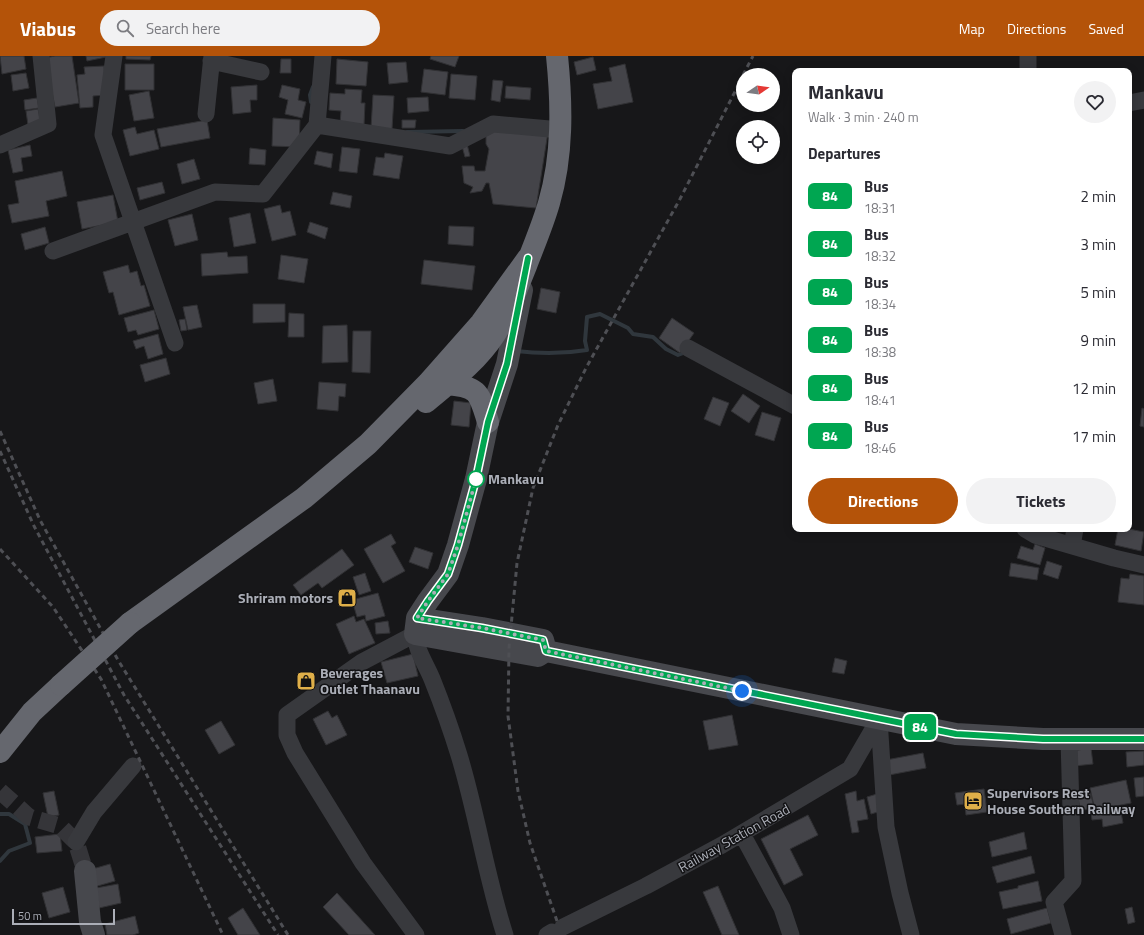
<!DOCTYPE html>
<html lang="en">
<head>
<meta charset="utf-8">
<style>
	body { margin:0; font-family:"Titillium Web",sans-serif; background:#f2f2f3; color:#2b2b33; height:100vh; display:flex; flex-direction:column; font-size:15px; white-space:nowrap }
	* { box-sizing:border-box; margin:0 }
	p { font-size:13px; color:#7c7c81 }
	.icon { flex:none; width:22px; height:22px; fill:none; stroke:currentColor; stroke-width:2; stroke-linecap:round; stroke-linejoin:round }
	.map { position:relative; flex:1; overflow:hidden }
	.drawer { position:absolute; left:792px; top:12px; width:340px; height:464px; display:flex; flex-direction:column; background:#fff; border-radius:8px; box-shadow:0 2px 10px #0003 }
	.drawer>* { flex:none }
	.badge { padding:0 8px; border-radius:6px; font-size:14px; line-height:26px }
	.needle { width:26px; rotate:77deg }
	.buttons { position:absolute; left:736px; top:12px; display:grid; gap:8px }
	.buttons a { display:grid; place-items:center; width:44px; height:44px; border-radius:50%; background:#fff; box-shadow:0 2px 10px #0003; font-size:20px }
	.scale { position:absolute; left:12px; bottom:10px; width:103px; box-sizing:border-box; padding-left:4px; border:2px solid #abaeb7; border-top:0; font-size:11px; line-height:14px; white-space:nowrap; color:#abaeb7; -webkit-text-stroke:3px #121214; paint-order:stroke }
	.you { position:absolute; width:20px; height:20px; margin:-10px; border:3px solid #fff; border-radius:50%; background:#1a73e8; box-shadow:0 0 0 6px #1a73e833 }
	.map>.badge { position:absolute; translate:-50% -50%; box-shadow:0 0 0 2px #fff }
	h2 { padding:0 16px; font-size:15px; line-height:36px }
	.round { display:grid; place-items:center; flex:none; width:42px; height:42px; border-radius:21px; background:#f2f2f3 }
	.overview { display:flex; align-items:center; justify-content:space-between; height:68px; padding:0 16px }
	h1 { font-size:19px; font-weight:700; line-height:30px }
	.primary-button { display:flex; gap:8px; margin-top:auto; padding:8px 16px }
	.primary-button a { flex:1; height:46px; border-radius:24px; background:#b45309; color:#fff; font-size:16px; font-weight:700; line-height:46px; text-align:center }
	.primary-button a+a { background:#f2f2f3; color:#2b2b33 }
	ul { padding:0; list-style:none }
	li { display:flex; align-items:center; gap:12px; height:48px; padding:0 16px }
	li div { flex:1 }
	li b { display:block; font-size:15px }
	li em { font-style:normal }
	li .badge { min-width:44px; font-weight:700; text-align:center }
	header { display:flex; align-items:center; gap:24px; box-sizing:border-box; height:56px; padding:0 20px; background:#b45309; color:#fff }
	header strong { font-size:19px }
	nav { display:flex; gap:22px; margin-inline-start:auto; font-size:14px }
	.search { width:280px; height:36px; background:#f2f2f3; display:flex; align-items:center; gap:10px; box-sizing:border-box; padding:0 14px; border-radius:22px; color:#7c7c81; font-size:15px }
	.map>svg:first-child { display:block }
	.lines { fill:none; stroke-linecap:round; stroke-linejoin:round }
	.stream { stroke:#30373d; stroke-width:4 }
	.building { fill:#444449; stroke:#313134 }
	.street-tunnel { stroke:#353539; stroke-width:17; stroke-dasharray:17 8; stroke-linecap:butt }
	.street { stroke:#38393d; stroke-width:17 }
	.secondary { stroke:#47484d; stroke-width:22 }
	.highway { stroke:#65676e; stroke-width:22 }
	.rail { stroke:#4e4f54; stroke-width:3; stroke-dasharray:5 4; stroke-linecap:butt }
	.highway-bridge { stroke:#65676e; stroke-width:22 }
	.line-casing { stroke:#fff; stroke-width:9 }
	.line { stroke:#00a651; stroke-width:6 }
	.walk { stroke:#abaeb7; stroke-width:4; stroke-dasharray:0 7.2 }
	.stop-dot { fill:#fff; stroke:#00a651; stroke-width:2 }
	.labels { text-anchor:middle; stroke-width:3; stroke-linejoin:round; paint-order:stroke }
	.stop-label { font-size:14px; font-weight:bold; fill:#abaeb7; stroke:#121214; text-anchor:start }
	.poi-label { font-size:14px; font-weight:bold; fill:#abaeb7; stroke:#121214; text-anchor:start }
	.street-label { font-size:14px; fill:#abaeb7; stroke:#121214 }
</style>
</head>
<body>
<header>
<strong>Viabus</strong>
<div class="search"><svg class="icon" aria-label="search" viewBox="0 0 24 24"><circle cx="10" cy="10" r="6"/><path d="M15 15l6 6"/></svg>Search here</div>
<nav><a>Map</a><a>Directions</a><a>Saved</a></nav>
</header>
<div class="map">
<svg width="1144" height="879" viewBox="0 0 1144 879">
	<rect width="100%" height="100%" fill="#171719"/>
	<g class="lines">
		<path class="stream" d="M311,46L310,39L313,31
			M407,76L463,75
			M516,295C540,298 563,298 587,294L585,285L587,261L600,258L628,272L633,278L653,281L666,293L678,299L686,296
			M0,758H9L25,768L30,787L9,795L0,805"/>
	</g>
	<path class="building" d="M0,0H24L26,13L2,18Z
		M55,0H72L79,47L55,51L45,2Z
		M86,0H111L87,5Z
		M126,0H151L150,4L126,3Z
		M431,0H459L455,11L430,3Z
		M593,1L596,14L577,19L574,6Z
		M281,3H291V17H280Z
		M337,3L368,6L366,30L336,28Z
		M406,6L408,26L389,28L387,7Z
		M125,8H154V34H125Z
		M625,8L633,46L598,53L593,28L612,25L609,12Z
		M104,10L106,39L93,40V51L80,52L77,19L85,18L84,11Z
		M424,13L448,16L445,39L421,36Z
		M26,17L29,32L13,35L11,19Z
		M451,18L477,20L475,44L449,42Z
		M493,24L503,25L500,46L491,44Z
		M257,29V44H250L251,56L233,58L231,31Z
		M282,29L300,33L298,44L306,46L302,62L285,58L288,44L279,41Z
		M506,30L531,32L530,44L505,42Z
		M345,33L362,34L361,47H365L364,69L340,68L341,55L329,54L330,37L345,38Z
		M149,35L154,62L134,65L129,39Z
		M373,39L394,40L392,73L371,72Z
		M428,41L429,55L408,57L407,42Z
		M37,42L39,52L25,54L24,44Z
		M38,53L41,67L28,69L26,55Z
		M273,62L300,64L299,91L272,90Z
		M207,64L210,82L161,91L157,73Z
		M402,64H416L415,72H402Z
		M135,71L137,78L154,74L159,93L130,100L123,74Z
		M498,72L548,76L536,152L493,148L489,127H486L482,135L470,137L473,131L464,127L462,110H474L475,115H485L489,93L486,88V79Z
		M467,88L470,100L465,101L462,90Z
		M30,89L32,100L21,102L23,115L13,117L8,94Z
		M342,91L360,93L357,117L339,115Z
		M250,92L266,94L265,109L249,108Z
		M317,95L333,98L331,112L314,108Z
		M385,97L403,100L399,123L373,119L376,101L384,102Z
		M194,103L200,123L182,128L177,108Z
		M62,115L67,140L46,145L49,160L12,167L8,149L19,147L15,125Z
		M162,126L165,137L140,144L137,132Z
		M333,136L352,140L350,152L330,148Z
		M113,139L118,166L82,173L77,146Z
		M280,149L282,157L290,155L296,179L272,185L264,153Z
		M250,157L256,187L234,191L229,162Z
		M192,158L198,184L175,190L168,164Z
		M310,166L328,172L325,183L307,176Z
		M449,170L474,171L473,190L448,188Z
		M45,171L49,187L25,194L21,178Z
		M227,196L228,201L247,200L248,217L202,220L201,198Z
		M281,199L308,203L304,227L278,223Z
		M424,204L475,210L472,234L421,228Z
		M128,209L130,217L137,215L141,230L144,229L150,250L119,259L113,236L109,237L103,216Z
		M541,232L560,236L556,257L537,253Z
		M253,248H285V266L253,267Z
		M197,249L202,271L188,274L183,251Z
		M154,254L159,273L138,279L136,274L128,276L124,262Z
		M289,257L304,258V281H288Z
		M672,262L694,277L680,297L659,282Z
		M185,263L187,274L181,275L179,264Z
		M347,269L348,306L322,307L323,270Z
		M353,275H371L370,317L352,316Z
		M158,278L163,298L148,303L144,290L136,293L133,285Z
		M166,302L170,318L145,326L140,309Z
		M273,323L277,345L258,348L254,327Z
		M319,326L346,328L345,341L339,340L338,355L317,353Z
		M743,338L760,350L749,367L731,355Z
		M713,341L729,347L720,370L704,363Z
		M454,345L471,347L469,371L451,369Z
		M1142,352L1144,353V371L1140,370Z
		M762,356L781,362L774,385L755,379Z
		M1118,473H1129L1144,476L1141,495L1115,489Z
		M391,478L396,487L391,490L405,515L383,527L364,493Z
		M1035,488L1045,492L1040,509L1017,502L1021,490L1033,494Z
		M415,491L433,497L428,513L409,506Z
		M342,493L354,509L322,532L318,527L301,539L293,529Z
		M1047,505L1062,510L1058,523L1043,518Z
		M1011,507L1039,512L1037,524L1009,520Z
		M365,517L371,535L359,539L353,521Z
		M1130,518L1144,520V549L1118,546L1121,522L1129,523Z
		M378,537L385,560L366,565L365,559L357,561L352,544Z
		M354,560L356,566L364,563L375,587L349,598L336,568Z
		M388,565L390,577L376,578L375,567Z
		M413,598L418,620L387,627L381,606Z
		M835,602L847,605L844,618L832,616Z
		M328,655L332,662L337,659L347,679L326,689L313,663Z
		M732,659L738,689L709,694L703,665Z
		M221,665L235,689L219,698L205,674Z
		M1091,692L1093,708L1074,710L1072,695Z
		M1144,695V709L1127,711L1126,696Z
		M923,697L926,712L889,719L886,704Z
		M1144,721V740L1136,741L1134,722Z
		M1126,724L1131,747L1095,754L1090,732Z
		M984,733L987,756L966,759L965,748L957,749L955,737Z
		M54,735L59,759L48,761L43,737Z
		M856,735L857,745L864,743L868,763L857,765L859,776L852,777L845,738Z
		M1090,736L1094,751L1081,755L1077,739Z
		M877,738L881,755L871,758L867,741Z
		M1120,751L1123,767L1103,771L1102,763L1092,764L1091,756Z
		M808,759L818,779L790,793L803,819L784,829L761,783Z
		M1024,776L1027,793L992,801L989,786Z
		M60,778L62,795L37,797L35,781Z
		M1031,800L1035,817L997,827L992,811Z
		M110,808L115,825L94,831L89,814Z
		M1038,825L1042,845L1003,853L999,836L1018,832V830Z
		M118,828L121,847L99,852L96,832Z
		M718,830L739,879H722L703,836Z
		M63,831L70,856L49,862L42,837Z
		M337,837L375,879H349L323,851Z
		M1132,851L1135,866L1128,868L1125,853Z
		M243,852L260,879H238L228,862Z
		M1047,852L1051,867L1011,878L1007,863Z
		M135,860L139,877L133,879H107L105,868Z"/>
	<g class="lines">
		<path class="street-tunnel" d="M0,735L29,761L60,770L76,786L85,815"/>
		<path class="street" d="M114,0L103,79L175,287
			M211,5L261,16
			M1028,15V0
			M1129,47L1144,44
			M206,58L212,0
			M317,69L323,0
			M0,89L48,68L41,0
			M53,195L215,136L263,138L317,69L450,90L493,68L561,74
			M688,292L795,350
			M1025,473L1035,479L1114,502L1144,509
			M1072,490L1075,473
			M879,663L886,771L900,837L911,879
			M742,778L782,852L791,879
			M76,786L94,756L133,710
			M563,871L646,830L722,789L850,713L879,663
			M416,879L363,807L295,697L287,679V659L362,606L415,578C416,595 426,608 432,623C442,648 451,673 459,699C477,758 486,820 505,879
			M547,879L552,876
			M1063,879L1054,846L1073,825L1069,683"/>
		<path class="secondary" d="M522,234L507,308L488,366L476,423L458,489L448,518L428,545L417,562L415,578L538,600L546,595L956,678L1043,683H1144
			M417,562L482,572L543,584L546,595
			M85,815L90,866L94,879"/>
		<path class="highway" d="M447,328C480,331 479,337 488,366
			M426,346C450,326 477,306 495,278C508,258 517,232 526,210C534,189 543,168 549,147C563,99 562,49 557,0
			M130,567L304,442L368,388L428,327L481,267L528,202
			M0,696L32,656L61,629"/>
		<path class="rail" d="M743,19L753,0
			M0,375L40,464L118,604L288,879
			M0,395L34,470L124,639L278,879
			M0,493L53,551L101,623L223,879
			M557,865L530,787L518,735L508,660L509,592L517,507L533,432L558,369L586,312L680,143L743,20"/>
		<path class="highway-bridge" d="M61,629L130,567"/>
	</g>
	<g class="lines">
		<defs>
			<path id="line" d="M528,202L507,308L488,366L476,423L458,489L448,518L428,545L417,562L482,572L543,584L546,595L956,678L1043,683H1144"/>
		</defs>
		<use href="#line" class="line-casing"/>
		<use href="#line" class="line"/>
		<path class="walk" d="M476,423L458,489L448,518L428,545L417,562L482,572L543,584L546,595L742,635"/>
	</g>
	<defs>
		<symbol id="shop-square" viewBox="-11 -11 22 22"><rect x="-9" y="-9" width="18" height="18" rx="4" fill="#dfaf49" stroke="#121214"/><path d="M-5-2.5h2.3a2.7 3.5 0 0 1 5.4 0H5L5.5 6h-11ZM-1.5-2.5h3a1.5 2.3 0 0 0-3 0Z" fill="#111"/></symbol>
		<symbol id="hotel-square" viewBox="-11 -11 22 22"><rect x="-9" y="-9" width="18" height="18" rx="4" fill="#dfaf49" stroke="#121214"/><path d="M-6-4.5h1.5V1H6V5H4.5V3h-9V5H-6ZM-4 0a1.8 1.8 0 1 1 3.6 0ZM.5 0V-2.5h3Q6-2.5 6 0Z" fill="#111"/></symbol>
	</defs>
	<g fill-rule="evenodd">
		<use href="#shop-square" x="336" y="531" width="22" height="22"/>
		<use href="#shop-square" x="295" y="614" width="22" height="22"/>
		<use href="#hotel-square" x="962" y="734" width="22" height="22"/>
	</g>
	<circle class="stop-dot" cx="476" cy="423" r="8"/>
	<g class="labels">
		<g class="stop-label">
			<text x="488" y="428">Mankavu</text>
		</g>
		<g class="poi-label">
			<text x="333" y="547" text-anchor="end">Shriram motors</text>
			<text x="320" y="622">Beverages<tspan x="320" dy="16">Outlet Thaanavu</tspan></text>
			<text x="987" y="742">Supervisors Rest<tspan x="987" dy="16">House Southern Railway</tspan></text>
		</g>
		<g class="street-label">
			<text transform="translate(734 782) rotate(-29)" y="5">Railway Station Road</text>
		</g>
	</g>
</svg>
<div class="buttons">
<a><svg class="needle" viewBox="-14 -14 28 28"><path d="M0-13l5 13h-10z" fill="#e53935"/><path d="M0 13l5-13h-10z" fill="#7c7c81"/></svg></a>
<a><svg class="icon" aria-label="locate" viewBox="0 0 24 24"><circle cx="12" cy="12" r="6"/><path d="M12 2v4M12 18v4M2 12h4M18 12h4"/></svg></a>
</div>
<div class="scale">50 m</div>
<div class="you" style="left:742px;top:635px"></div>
<b class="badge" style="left:920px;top:671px;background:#00a651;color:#fff">84</b>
<section class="drawer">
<div class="overview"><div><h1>Mankavu</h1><p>Walk · 3 min · 240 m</p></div><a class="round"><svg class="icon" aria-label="heart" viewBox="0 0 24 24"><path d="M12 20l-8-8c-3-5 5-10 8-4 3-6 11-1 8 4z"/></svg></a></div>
<h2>Departures</h2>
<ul>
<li><span class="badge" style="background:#00a651;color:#fff">84</span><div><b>Bus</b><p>18:31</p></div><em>2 min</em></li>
<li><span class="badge" style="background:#00a651;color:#fff">84</span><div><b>Bus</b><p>18:32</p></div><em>3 min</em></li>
<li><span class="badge" style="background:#00a651;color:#fff">84</span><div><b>Bus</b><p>18:34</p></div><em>5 min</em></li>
<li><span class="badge" style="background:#00a651;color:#fff">84</span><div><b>Bus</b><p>18:38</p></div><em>9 min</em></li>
<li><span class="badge" style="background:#00a651;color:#fff">84</span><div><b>Bus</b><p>18:41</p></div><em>12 min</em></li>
<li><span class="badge" style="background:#00a651;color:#fff">84</span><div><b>Bus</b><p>18:46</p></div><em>17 min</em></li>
</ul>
<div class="primary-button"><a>Directions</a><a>Tickets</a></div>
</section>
</div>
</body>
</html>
